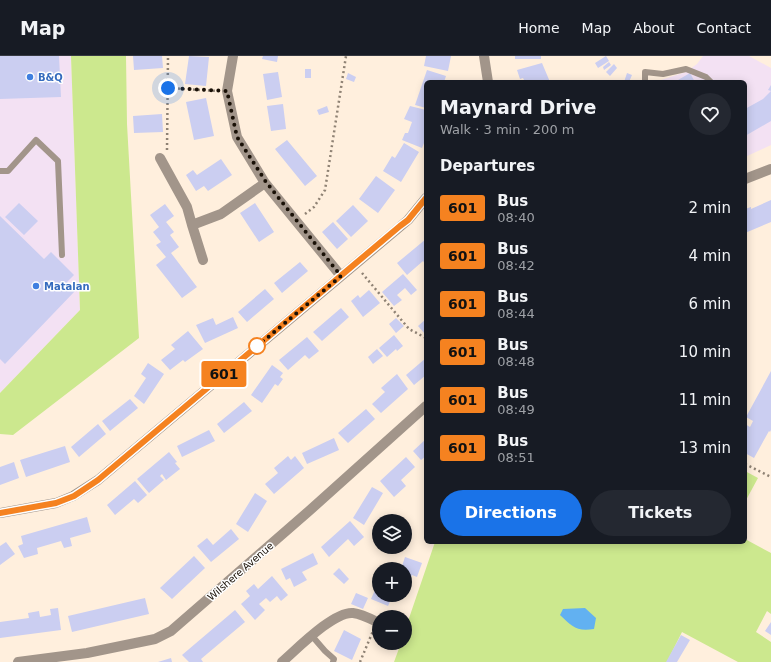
<!DOCTYPE html>
<html lang="en">
<head>
<meta charset="utf-8">
<style>
	body { margin:0; font-family:"DejaVu Sans",sans-serif; background:#242831; color:#f1f3f6; height:100vh; display:flex; flex-direction:column; font-size:15px; white-space:nowrap }
	* { box-sizing:border-box; margin:0 }
	p { font-size:13px; color:#9ea1a6 }
	.icon { flex:none; width:22px; height:22px; fill:none; stroke:currentColor; stroke-width:2; stroke-linecap:round; stroke-linejoin:round }
	.map { position:relative; flex:1; overflow:hidden }
	.side { position:absolute; left:424px; top:24px; width:323px; height:464px; display:flex; flex-direction:column; background:#171b24; border-radius:6px; box-shadow:0 2px 10px #0003 }
	.side>* { flex:none }
	.badge { padding:0 8px; border-radius:3px; font-size:14px; line-height:26px }
	.buttons { position:absolute; left:372px; top:458px; display:grid; gap:8px }
	.buttons a { display:grid; place-items:center; width:40px; height:40px; border-radius:50%; background:#171b24; box-shadow:0 2px 10px #0003; font-size:20px }
	.you { position:absolute; width:20px; height:20px; margin:-10px; border:3px solid #fff; border-radius:50%; background:#1a73e8; box-shadow:0 0 0 6px #1a73e833 }
	.map>.badge { position:absolute; translate:-50% -50%; box-shadow:0 0 0 2px #fff }
	h2 { padding:0 16px; font-size:15px; line-height:36px }
	.round { display:grid; place-items:center; flex:none; width:42px; height:42px; border-radius:21px; background:#242831 }
	.headline { display:flex; align-items:center; justify-content:space-between; height:68px; padding:0 16px }
	h1 { font-size:19px; font-weight:600; line-height:30px }
	.cta { display:flex; gap:8px; margin-top:auto; padding:8px 16px }
	.cta a { flex:1; height:46px; border-radius:24px; background:#1a73e8; color:#fff; font-size:16px; font-weight:600; line-height:46px; text-align:center }
	.cta a+a { background:#242831; color:#f1f3f6 }
	ul { padding:0; list-style:none }
	li { display:flex; align-items:center; gap:12px; height:48px; padding:0 16px }
	li div { flex:1 }
	li b { display:block; font-size:15px }
	li em { font-style:normal }
	li .badge { min-width:44px; font-weight:700; text-align:center }
	header { display:flex; align-items:center; gap:24px; box-sizing:border-box; height:56px; padding:0 20px; background:#171b24; border-bottom:1px solid #363941 }
	header strong { font-size:19px }
	nav { display:flex; gap:22px; margin-inline-start:auto; font-size:14px }
	.map>svg:first-child { display:block }
	.commercial { fill:#f3e1f3 }
	.green { fill:#cce88e }
	.water { fill:#62b1f1 }
	.building { fill:#cbcef1 }
	.lines { fill:none; stroke-linecap:round; stroke-linejoin:round }
	.path { stroke:#8f8274; stroke-width:2.5; stroke-dasharray:2 3; stroke-linecap:butt }
	.lane { stroke:#a2958a; stroke-width:6 }
	.street { stroke:#a2958a; stroke-width:10 }
	.line-casing { stroke:#fff; stroke-width:9 }
	.line { stroke:#f58220; stroke-width:6 }
	.walk { stroke:#191006; stroke-width:4; stroke-dasharray:0 7.2 }
	.shop-dot { fill:#3f7fe0; stroke:#fff; stroke-width:1.5 }
	.stop-dot { fill:#fff; stroke:#f58220; stroke-width:2 }
	.labels { text-anchor:middle; stroke-width:3; stroke-linejoin:round; paint-order:stroke }
	.shop-label { font-size:10px; font-weight:bold; fill:#366cbe; stroke:#fff; text-anchor:start }
	.street-label { font-size:10px; fill:#191006; stroke:#fff }
</style>
</head>
<body>
<header>
<strong>Map</strong>
<nav><a>Home</a><a>Map</a><a>About</a><a>Contact</a></nav>
</header>
<div class="map">
<svg width="771" height="606" viewBox="0 0 771 606">
	<rect width="100%" height="100%" fill="#ffefdd"/>
	<path class="commercial" d="M0,0H71L80,254L0,337Z
		M703,0H749L771,12V89L745,101V26H649V25L661,24L686,16L697,8Z"/>
	<path class="green" d="M71,0H126L127,68L139,282L13,379L0,378V337L80,254Z
		M745,415L758,422L745,446Z
		M745,483L771,497V558L767,555L756,576L771,586V606H738L682,576L667,606H394L401,587H405V574L435,486H745Z"/>
	<path class="water" d="M585,552L596,562L594,573C576,576 572,570 560,559L563,553Z"/>
	<path class="building" d="M0,0H59L61,41L0,43Z
		M133,0H162L163,12L134,14Z
		M189,0L209,1L206,30L185,28Z
		M263,0H278L277,6L262,3Z
		M426,0H451L448,15L424,10Z
		M515,0H541V3H515Z
		M606,0L609,5L598,12L595,7Z
		M609,6L611,9L604,14L603,11Z
		M542,7L550,26H525L523,22L520,23L517,14Z
		M614,8L617,12L610,20L606,16Z
		M305,13H311V22H305Z
		M427,14L446,20L444,26H426V52L415,49Z
		M278,16L282,41L267,44L263,18Z
		M348,17L356,21L354,26L346,23Z
		M627,17L632,19L629,26H624Z
		M690,17L695,26H680L678,24Z
		M771,29V65L745,80V53L763,43L771,35L768,34Z
		M206,42L214,80L194,84L186,46Z
		M283,48L286,73L271,75L267,50Z
		M327,50L329,56L319,59L317,54Z
		M410,50L426,54V82L422,92L402,84L405,77H408L412,66L404,63Z
		M162,58L163,76L134,77L133,60Z
		M287,84L317,120L305,130L275,93Z
		M404,87L419,96L401,126L383,115L392,100L395,102Z
		M221,103L232,119L208,135L204,130L196,135L186,119L193,114L197,119Z
		M376,120L395,134L378,157L359,143Z
		M771,144V166L745,177V153L751,151V153Z
		M19,147L38,165L24,179L5,161Z
		M255,147L274,176L259,186L240,157Z
		M165,148L174,160L166,166L174,176L170,179L179,191L171,197L197,231L182,242L156,209L166,201L156,189L161,186L153,176L159,171L150,159Z
		M353,149L368,165L351,181L336,165Z
		M0,160L44,203L51,196L74,219L67,226L75,235L5,308L0,303Z
		M333,166L348,183L337,193L322,176Z
		M426,183V209L423,205L407,219L397,207Z
		M300,206L308,215L282,237L274,227Z
		M403,218L417,234L411,239L405,232L397,239L402,244L394,250L382,236Z
		M265,233L274,243L247,266L238,256Z
		M369,234L380,247L363,261L351,245L358,239L360,242Z
		M341,252L349,261L322,285L313,276Z
		M233,261L238,272L205,287L196,269L213,262L216,269Z
		M396,262L404,270L396,277L389,268Z
		M426,263V277L425,278L418,270Z
		M188,275L203,293L185,306L183,304L170,314L161,304L175,293L171,289Z
		M394,279L403,290L397,295L396,293L387,301L379,292Z
		M307,281L319,295L309,303L305,299L288,314L279,304Z
		M377,293L383,300L373,308L368,301Z
		M426,302V319L414,329L406,319Z
		M148,307L164,318L144,348L134,340L146,322L141,318Z
		M272,309L283,317L280,321L283,323L278,330L275,328L262,347L251,339Z
		M771,315V374L770,376L769,375L754,402L745,397V368L750,371L753,365L746,361Z
		M397,318L408,333L381,357L372,348L385,336L381,332Z
		M130,343L138,352L110,375L102,365Z
		M244,346L252,355L224,377L217,368Z
		M366,353L375,363L348,387L338,377Z
		M98,368L106,378L79,401L71,391Z
		M209,374L215,385L182,401L177,390Z
		M334,382L339,394L307,408L302,397Z
		M426,383V400L421,404L413,395Z
		M65,390L70,406L26,421L20,404Z
		M169,396L177,406L175,407L180,413L166,424L162,418L160,420L164,424L149,437L137,423Z
		M288,400L291,404L295,400L304,412L274,438L265,428L278,417L274,412Z
		M406,401L415,411L401,424L406,430L394,441L380,425Z
		M14,406L19,422L0,429V411Z
		M135,425L147,439L138,447L134,443L115,459L107,449Z
		M372,431L383,437L364,469L353,462Z
		M255,437L267,445L248,476L236,468Z
		M87,461L91,476L70,482L72,490L64,492L61,485L37,492L38,498L24,502L18,490L23,488L21,480Z
		M350,465L364,481L354,490L348,483L329,501L321,491Z
		M231,473L239,483L211,506L197,490L207,482L213,489Z
		M6,486L15,498L0,509V490Z
		M313,497L318,508L302,516L307,524L294,531L290,522L286,524L281,513Z
		M194,500L205,512L172,543L160,532Z
		M405,501L422,507L417,521L412,519L407,532H405V513H401Z
		M339,512L349,523L344,528L333,518Z
		M272,520L288,539L281,545L277,540L270,546L266,542L259,548L265,554L255,564L241,548L250,540L246,535L254,528L258,533Z
		M379,525V539H393L388,550L371,543Z
		M356,537L368,542L363,553L351,548Z
		M145,542L149,558L72,576L68,560Z
		M58,552L61,574L0,582V566L29,562L28,557L39,555L40,561L51,559L50,553Z
		M235,554L245,566L201,603L203,606H189L182,599Z
		M771,566V579L765,575Z
		M344,574L361,583L352,604L334,595Z
		M681,579L690,584L677,606H666Z
		M171,602L172,606H158Z"/>
	<g class="lines">
		<path class="path" d="M168,32L217,35
			M167,94L168,0
			M305,158L314,151L325,134L346,0
			M362,217L409,273L426,282
			M745,408L771,421
			M360,606L373,575"/>
		<path class="lane" d="M645,26V16L663,18L686,13L706,21L711,26
			M0,115H8L36,84L58,105L62,199
			M312,580L325,595L334,603L333,606"/>
		<path class="street" d="M233,0L227,35L237,81L265,127L341,220
			M484,0L488,26
			M160,102L187,151L192,169L221,158L265,127
			M745,123L771,113
			M192,169L203,204
			M0,457L56,447L73,440L98,424L408,164L426,142
			M18,606L87,597L155,583L171,575L309,455L426,350
			M282,606C297,593 334,555 353,557C362,558 371,563 379,567"/>
	</g>
	<g class="lines">
		<defs>
			<path id="line" d="M0,457L56,447L74,440L98,424L400,170L408,164L426,142"/>
		</defs>
		<use href="#line" class="line-casing"/>
		<use href="#line" class="line"/>
		<path class="walk" d="M168,32L227,35L237,81L266,126L341,220L254,293L257,290"/>
	</g>
	<g class="shop-dot">
		<circle cx="30" cy="21" r="4"/>
		<circle cx="36" cy="230" r="4"/>
	</g>
	<circle class="stop-dot" cx="257" cy="290" r="8"/>
	<g class="labels">
		<g class="shop-label">
			<text x="38" y="25">B&amp;Q</text>
			<text x="44" y="234">Matalan</text>
		</g>
		<g class="street-label">
			<text transform="translate(240 515) rotate(-41)" y="4">Wilshere Avenue</text>
		</g>
	</g>
</svg>
<div class="buttons">
<a><svg class="icon" aria-label="layers" viewBox="0 0 24 24"><path d="M12 4l9 5-9 5-9-5zM3 14l9 5 9-5"/></svg></a>
<a>+</a>
<a>−</a>
</div>
<div class="you" style="left:168px;top:32px"></div>
<b class="badge" style="left:224px;top:318px;background:#f58220;color:#111">601</b>
<section class="side">
<div class="headline"><div><h1>Maynard Drive</h1><p>Walk · 3 min · 200 m</p></div><a class="round"><svg class="icon" aria-label="heart" viewBox="0 0 24 24"><path d="M12 20l-8-8c-3-5 5-10 8-4 3-6 11-1 8 4z"/></svg></a></div>
<h2>Departures</h2>
<ul>
<li><span class="badge" style="background:#f58220;color:#111">601</span><div><b>Bus</b><p>08:40</p></div><em>2 min</em></li>
<li><span class="badge" style="background:#f58220;color:#111">601</span><div><b>Bus</b><p>08:42</p></div><em>4 min</em></li>
<li><span class="badge" style="background:#f58220;color:#111">601</span><div><b>Bus</b><p>08:44</p></div><em>6 min</em></li>
<li><span class="badge" style="background:#f58220;color:#111">601</span><div><b>Bus</b><p>08:48</p></div><em>10 min</em></li>
<li><span class="badge" style="background:#f58220;color:#111">601</span><div><b>Bus</b><p>08:49</p></div><em>11 min</em></li>
<li><span class="badge" style="background:#f58220;color:#111">601</span><div><b>Bus</b><p>08:51</p></div><em>13 min</em></li>
</ul>
<div class="cta"><a>Directions</a><a>Tickets</a></div>
</section>
</div>
</body>
</html>
